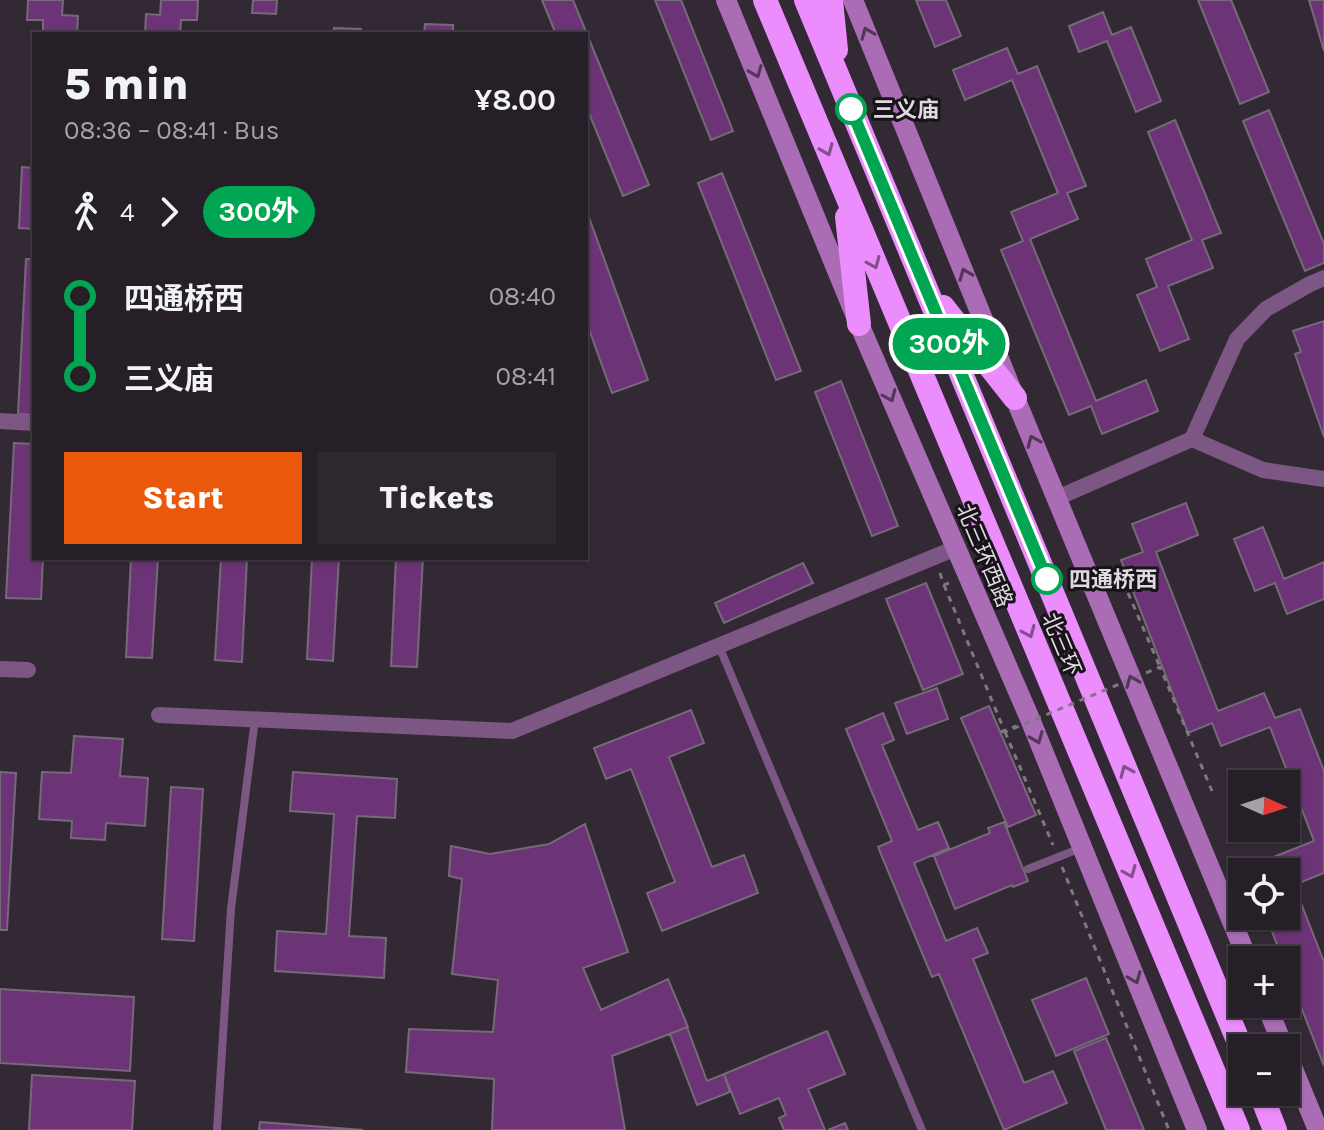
<!DOCTYPE html>
<html lang="en">
<head>
<meta charset="utf-8">
<style>
	body { margin:0; font-family:Karla,"Noto Sans SC",sans-serif; background:#2e272f; color:#f1f3f6; height:100vh; display:flex; flex-direction:column; font-size:30px; white-space:nowrap }
	* { box-sizing:border-box; margin:0 }
	p { font-size:26px; color:#a4a2a7 }
	.icon { flex:none; width:44px; height:44px; fill:none; stroke:currentColor; stroke-width:2; stroke-linecap:round; stroke-linejoin:round }
	.map { position:relative; flex:1; overflow:hidden }
	.side { position:absolute; left:32px; top:32px; width:556px; height:528px; display:flex; flex-direction:column; background:#261f27; border-radius:0px; box-shadow:0 2px 6px #0004,0 0 0 2px #423d44 }
	.side>* { flex:none }
	.badge { padding:0 16px; border-radius:26px; font-size:28px; line-height:52px }
	.needle { width:52px; rotate:93deg }
	.controls { position:absolute; left:1228px; top:770px; display:grid; gap:16px }
	.controls a { display:grid; place-items:center; width:72px; height:72px; border-radius:0px; background:#261f27; box-shadow:0 2px 6px #0004,0 0 0 2px #423d44; font-size:40px }
	.map>.badge { position:absolute; translate:-50% -50%; box-shadow:0 0 0 4px #fff }
	.legs { display:flex; align-items:center; gap:12px; height:88px; padding:0 32px; font-size:26px }
	.legs p { margin-inline-start:auto }
	.head { display:flex; align-items:center; justify-content:space-between; height:136px; padding:0 32px }
	h1 { font-size:44px; font-weight:800; line-height:60px }
	.action { display:flex; gap:16px; margin-top:auto; padding:16px 32px }
	.action a { flex:1; height:92px; border-radius:0px; background:#ea580c; color:#fff; font-size:32px; font-weight:800; line-height:92px; text-align:center }
	.action a+a { background:#2e272f; color:#f1f3f6 }
	ul { padding:0 32px; list-style:none }
	li { display:flex; align-items:center; gap:28px; height:80px; font-size:30px }
	li i { display:grid; place-items:center; width:12px; height:100%; margin:0 10px; background:currentColor }
	li i::after { content:''; width:20px; height:20px; margin:-10px; border:6px solid; border-radius:50%; background:#261f27 }
	li p { margin-inline-start:auto }
	li:first-child i { background:linear-gradient(#0000 50%,currentColor 0) }
	li:last-child i { background:linear-gradient(currentColor 50%,#0000 0) }
	.map>svg:first-child { display:block }
	.building { fill:#6c3477; stroke:#756a77; stroke-width:2 }
	.lines { fill:none; stroke-linecap:round; stroke-linejoin:round }
	.path { stroke:#807881; stroke-width:3; stroke-dasharray:6 6; stroke-linecap:butt }
	.lane { stroke:#7d5784; stroke-width:8 }
	.street { stroke:#7d5784; stroke-width:16 }
	.secondary { stroke:#aa6db5; stroke-width:20 }
	.highway { stroke:#ec8dfe; stroke-width:24 }
	.path-bridge { stroke:#807881; stroke-width:3; stroke-dasharray:6 6; stroke-linecap:butt }
	.oneway { stroke:#523757 }
	.oneway2 { stroke:#82508b }
	.line-1-casing { stroke:#fff; stroke-width:18 }
	.line-1 { stroke:#00a651; stroke-width:12 }
	.stop-1-dot { fill:#fff; stroke:#00a651; stroke-width:4 }
	.labels { text-anchor:middle; stroke-width:6; stroke-linejoin:round; paint-order:stroke }
	.stop-label { font-size:22px; font-weight:bold; fill:#dfd9e0; stroke:#171318; text-anchor:start }
	.street-label { font-size:22px; fill:#dfd9e0; stroke:#171318 }
</style>
</head>
<body>
<div class="map">
<svg width="1324" height="1130" viewBox="0 0 1324 1130">
	<rect width="100%" height="100%" fill="#322934"/>
	<path class="building" d="M28,0H63L62,15L78,16L77,34H43V20H27Z
		M161,0H198L197,20H181L180,34H145L146,14L160,15Z
		M253,0H277L276,14L252,13Z
		M542,0H573L649,185L623,196L586,106V34H556Z
		M655,0H681L733,131L711,140Z
		M916,0H946L961,36L935,47Z
		M1198,0H1231L1269,92L1240,104Z
		M1309,0H1324V51Z
		M1103,12L1112,35L1131,27L1161,101L1136,112L1107,41L1079,52L1069,26Z
		M425,24L453,25V34H424Z
		M334,28L361,29L360,34H334Z
		M1007,48L1018,74L1037,66L1086,186L1067,193L1078,219L1030,239L1096,401L1146,380L1158,411L1102,434L1091,406L1069,415L1001,250L1023,241L1011,212L1058,193L1012,80L965,100L953,70Z
		M1269,110L1324,244V263L1305,271L1243,121Z
		M1175,120L1221,233L1202,240L1213,268L1168,286L1189,339L1160,351L1137,295L1157,287L1146,259L1192,240L1148,132Z
		M22,167L34,168V229L19,228Z
		M722,173L801,371L776,380L698,183Z
		M586,209L648,380L612,393L586,321Z
		M26,259H34V415L18,414Z
		M1324,321V437L1295,354L1301,352L1293,331Z
		M841,381L898,526L872,536L815,392Z
		M14,443L34,444V558H43L41,599L6,598Z
		M1186,503L1198,535L1156,552L1218,711L1264,693L1275,718L1300,709L1324,771V873L1294,885L1324,962V1066L1286,968V960H1283L1266,916H1286V872H1277L1271,858L1314,841L1270,727L1221,746L1212,723L1188,733L1121,560L1143,552L1132,524Z
		M1263,527L1284,579L1324,562V599L1287,614L1275,583L1255,591L1234,539Z
		M131,558H158L152,658L126,657Z
		M221,558H247L242,662L215,660Z
		M312,558H339L333,661L307,659Z
		M396,558H423L417,667L391,666Z
		M803,563L813,583L724,623L715,603Z
		M926,583L963,674L923,690L886,599Z
		M937,688L948,719L907,734L895,703Z
		M989,706L1036,815L1008,827L961,718Z
		M691,710L704,743L669,757L712,867L744,855L758,893L662,931L647,893L675,882L631,769L606,779L594,748Z
		M883,713L894,740L882,745L918,830L938,822L949,848L914,863L946,941L977,928L988,953L973,959L1024,1083L1053,1071L1067,1103L1004,1130L939,974L932,977L878,847L892,841L846,729Z
		M74,736L123,739L120,776L148,778L145,826L106,823L105,840L71,838L72,821L39,819L42,772L71,773Z
		M0,772L16,773L7,930H0Z
		M293,772L397,779L395,818L357,816L349,936L386,938L384,978L275,971L277,931L326,934L334,814L290,811Z
		M171,787L203,789L194,941L162,939Z
		M1004,822L1028,881L1013,887L1012,885L955,909L934,856L990,833L988,828Z
		M585,824L628,952L583,968L601,1010L668,979L688,1027L612,1056L625,1130H492L494,1079L406,1072L409,1029L493,1032L498,980L452,974L462,879L449,876L451,846L490,854L549,844Z
		M1086,978L1109,1034L1056,1056L1032,1000Z
		M0,989L134,997L130,1071L0,1063Z
		M687,1027L707,1081L724,1074L730,1092L697,1105L670,1034Z
		M827,1031L845,1074L808,1089L825,1130H784L779,1118L786,1115L779,1098L740,1114L724,1074Z
		M1106,1038L1144,1130H1106L1074,1051Z
		M32,1075L135,1081L132,1130H29Z
		M260,1122L363,1130H259Z
		M845,1123L848,1130H828Z"/>
	<g class="lines">
		<path class="path" d="M940,573L944,585L951,582
			M1128,593L1160,667
			M1001,732L1016,726
			M1005,732L1053,845
			M1062,867L1169,1130"/>
		<path class="lane" d="M719,646L922,1130
			M1028,869L1081,848
			M217,1130L231,909L255,719"/>
		<path class="street" d="M0,421L34,423
			M1192,439L1263,470L1324,479
			M1057,498L1192,439L1237,339L1266,309L1310,284L1324,278
			M0,669L28,670
			M159,715L512,731L956,548"/>
		<path class="secondary" d="M726,0L859,324L1030,719L1197,1130
			M853,0L1015,398L1248,960
			M1266,1004L1284,1048
			M1286,1052L1318,1130"/>
		<path class="highway" d="M765,0L1238,1130
			M806,0L1242,1050
			M831,0L836,50
			M847,217L859,324
			M943,307L1015,398
			M1260,1092L1275,1130"/>
		<path class="path-bridge" d="M944,585L1005,732L1160,667L1212,791"/>
	</g>
	<defs><path id="oneway-chevron" d="M-2-3.5L2.5 0L-2 3.5" fill="none" stroke-width="1.6" stroke-linecap="round" stroke-linejoin="round" transform="scale(2)"/></defs>
	<g class="oneway">
		<use href="#oneway-chevron" transform="translate(867 33) rotate(-112)"/>
		<use href="#oneway-chevron" transform="translate(756 72) rotate(68)"/>
		<use href="#oneway-chevron" transform="translate(965 274) rotate(-112)"/>
		<use href="#oneway-chevron" transform="translate(890 396) rotate(67)"/>
		<use href="#oneway-chevron" transform="translate(1033 441) rotate(-113)"/>
		<use href="#oneway-chevron" transform="translate(1132 681) rotate(-112)"/>
		<use href="#oneway-chevron" transform="translate(1037 738) rotate(68)"/>
		<use href="#oneway-chevron" transform="translate(1135 978) rotate(68)"/>
	</g>
	<g class="oneway2">
		<use href="#oneway-chevron" transform="translate(827 150) rotate(68)"/>
		<use href="#oneway-chevron" transform="translate(874 263) rotate(67)"/>
		<use href="#oneway-chevron" transform="translate(1029 632) rotate(67)"/>
		<use href="#oneway-chevron" transform="translate(1126 771) rotate(-113)"/>
		<use href="#oneway-chevron" transform="translate(1130 872) rotate(67)"/>
	</g>
	<g class="lines">
		<defs>
			<path id="line-1" d="M851,109L1047,579"/>
		</defs>
		<use href="#line-1" class="line-1-casing"/>
		<use href="#line-1" class="line-1"/>
	</g>
	<g class="stop-1-dot">
		<circle cx="851" cy="109" r="14"/>
		<circle cx="1047" cy="579" r="14"/>
	</g>
	<g class="labels">
		<g class="stop-label">
			<text x="873" y="117">三义庙</text>
			<text x="1069" y="587">四通桥西</text>
		</g>
		<g class="street-label">
			<text transform="translate(985 555) rotate(67)" y="8">北三环西路</text>
			<text transform="translate(1062 644) rotate(67)" y="8">北三环</text>
		</g>
	</g>
</svg>
<div class="controls">
<a><svg class="needle" viewBox="-14 -14 28 28"><path d="M0-13l5 13h-10z" fill="#e53935"/><path d="M0 13l5-13h-10z" fill="#a4a2a7"/></svg></a>
<a><svg class="icon" aria-label="locate" viewBox="0 0 24 24"><circle cx="12" cy="12" r="6"/><path d="M12 2v4M12 18v4M2 12h4M18 12h4"/></svg></a>
<a>+</a>
<a>−</a>
</div>
<b class="badge" style="left:949px;top:344px;background:#00a651;color:#fff">300外</b>
<section class="side">
<div class="head"><div><h1>5 min</h1><p>08:36 – 08:41 · Bus</p></div><b>¥8.00</b></div>
<div class="legs"><svg class="icon" aria-label="walk" viewBox="0 0 24 24"><circle cx="13" cy="4" r="2"/><path d="M13 8l-2 6 4 7M11 14l-3 7M7 12l3-4h3l4 4"/></svg>4<svg class="icon" aria-label="forward" viewBox="0 0 24 24"><path d="M9 5l7 7-7 7"/></svg><b class="badge" style="background:#00a651;color:#fff">300外</b></div>
<ul>
<li><i style="color:#00a651"></i><b>四通桥西</b><p>08:40</p></li>
<li><i style="color:#00a651"></i><b>三义庙</b><p>08:41</p></li>
</ul>
<div class="action"><a>Start</a><a>Tickets</a></div>
</section>
</div>
</body>
</html>
